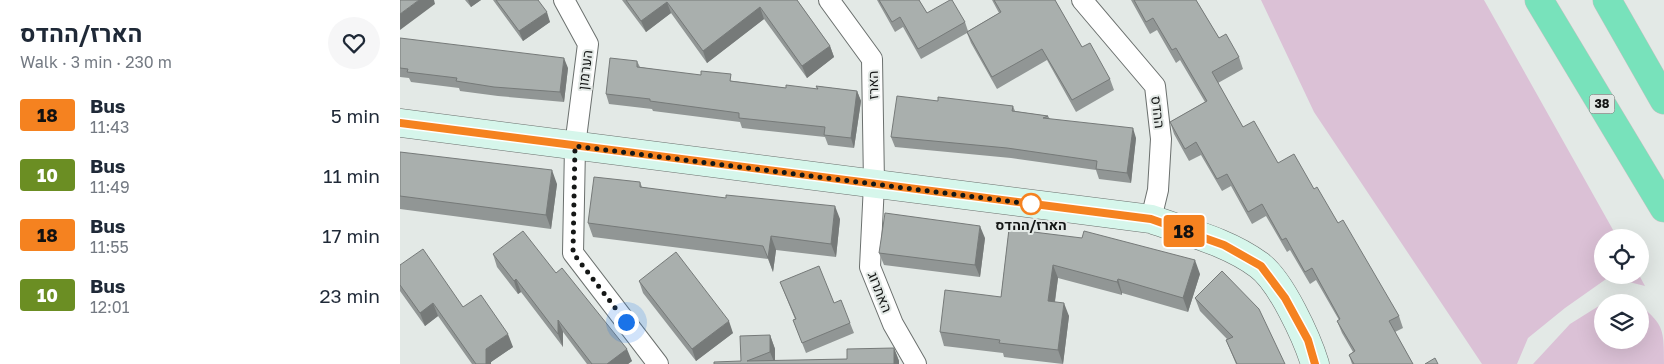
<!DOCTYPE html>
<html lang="en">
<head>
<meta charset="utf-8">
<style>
	body { margin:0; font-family:"Golos Text",Heebo,sans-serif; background:#f6f6f7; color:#1f2937; height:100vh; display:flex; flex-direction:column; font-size:19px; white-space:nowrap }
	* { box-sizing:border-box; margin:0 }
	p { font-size:16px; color:#747a83 }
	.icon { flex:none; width:28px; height:28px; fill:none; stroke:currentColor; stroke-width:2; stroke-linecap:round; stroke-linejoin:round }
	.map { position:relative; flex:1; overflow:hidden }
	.details { display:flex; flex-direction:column; background:#fff; width:400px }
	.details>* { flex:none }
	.badge { padding:0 10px; border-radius:4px; font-size:18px; line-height:32px }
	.buttons { position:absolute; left:1194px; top:229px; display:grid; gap:10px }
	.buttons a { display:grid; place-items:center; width:55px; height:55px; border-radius:50%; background:#fff; box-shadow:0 5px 20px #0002; font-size:25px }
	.you { position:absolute; width:25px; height:25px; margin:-12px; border:4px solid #fff; border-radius:50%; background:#1a73e8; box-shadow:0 0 0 8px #1a73e833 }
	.map>.badge { position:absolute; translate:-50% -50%; box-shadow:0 0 0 2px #fff }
	.round { display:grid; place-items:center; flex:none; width:52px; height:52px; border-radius:26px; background:#f6f6f7 }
	.summary { display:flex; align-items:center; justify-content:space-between; height:85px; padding:0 20px }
	h1 { font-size:24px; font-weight:700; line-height:38px }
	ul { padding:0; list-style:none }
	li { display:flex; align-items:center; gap:15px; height:60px; padding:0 20px }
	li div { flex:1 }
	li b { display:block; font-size:19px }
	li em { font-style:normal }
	li .badge { min-width:55px; font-weight:700; text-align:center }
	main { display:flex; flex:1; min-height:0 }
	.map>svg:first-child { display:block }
	.green { fill:#dbc1d6 }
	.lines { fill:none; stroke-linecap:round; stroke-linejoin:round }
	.street-casing { stroke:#6b706e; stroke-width:22 }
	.secondary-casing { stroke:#6b706e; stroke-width:29 }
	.highway-casing { stroke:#c2c3c2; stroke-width:29 }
	.street { stroke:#fff; stroke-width:20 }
	.secondary { stroke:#d6f6eb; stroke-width:28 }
	.highway { stroke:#78e2bb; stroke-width:28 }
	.wall { fill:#919695 }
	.shaded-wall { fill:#767a79 }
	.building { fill:#a9afad; stroke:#767a79 }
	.line-casing { stroke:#fff; stroke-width:11 }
	.line { stroke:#f58220; stroke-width:8 }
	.walk { stroke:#151716; stroke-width:5; stroke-dasharray:0 9 }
	.stop-dot { fill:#fff; stroke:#f58220; stroke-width:2.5 }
	.labels { text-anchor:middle; stroke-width:4; stroke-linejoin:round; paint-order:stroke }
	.shield { fill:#e3e9e6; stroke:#535654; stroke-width:1 }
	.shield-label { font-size:12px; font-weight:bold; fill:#151716 }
	.street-label { font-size:14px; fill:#151716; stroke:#e3e9e6 }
	.stop-label { font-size:14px; font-weight:bold; fill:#151716; stroke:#e3e9e6 }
</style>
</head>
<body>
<main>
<section class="details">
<div class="summary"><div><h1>הארז/ההדס</h1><p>Walk · 3 min · 230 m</p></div><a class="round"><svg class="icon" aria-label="heart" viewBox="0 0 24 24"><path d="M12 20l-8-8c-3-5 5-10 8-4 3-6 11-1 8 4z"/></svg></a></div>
<ul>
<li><span class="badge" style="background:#f58220;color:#111">18</span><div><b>Bus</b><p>11:43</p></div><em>5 min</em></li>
<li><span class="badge" style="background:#6b8e23;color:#fff">10</span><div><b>Bus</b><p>11:49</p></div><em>11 min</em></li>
<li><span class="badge" style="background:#f58220;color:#111">18</span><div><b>Bus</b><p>11:55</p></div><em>17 min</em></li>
<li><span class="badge" style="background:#6b8e23;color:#fff">10</span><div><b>Bus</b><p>12:01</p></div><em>23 min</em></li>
</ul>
</section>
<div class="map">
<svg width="1264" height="364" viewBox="0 0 1264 364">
	<rect width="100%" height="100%" fill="#e3e9e6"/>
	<path class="green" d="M861,0H1084L1217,237L1202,238V275H1239L1245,286L1209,277L1165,308L1128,338L1117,364H1082L914,112Z
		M1202,304V340H1240V305C1264,325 1264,330 1264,364H1133L1170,324Z"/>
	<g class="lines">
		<defs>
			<path id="street" d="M164,0L188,44L175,146L173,253L258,364
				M429,0L472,59L474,184L470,267L493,324L516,364
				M682,0L755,86L761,139L758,190L751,219"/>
			<path id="secondary" d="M0,123L751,219C787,232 828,242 859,265C881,281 907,338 915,364"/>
			<path id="highway" d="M1139,0L1264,208
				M1207,0L1264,100"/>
		</defs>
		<use href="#street" class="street-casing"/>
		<use href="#secondary" class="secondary-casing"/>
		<use href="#highway" class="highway-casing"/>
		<use href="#street" class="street"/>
		<use href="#secondary" class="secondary"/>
		<use href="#highway" class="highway"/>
	</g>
	<path class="wall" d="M65,0H81L71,7Z
		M93,0H138L150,22L123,41Z
		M222,0H397L430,46L434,57L407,78L364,19L307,63L271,13L246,32Z
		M477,0H519L527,13L565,22L568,31L599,13L592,0H655L682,47L710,79L714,90L676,112L647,60L597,89L571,43L567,33L521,59L503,27L495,32Z
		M731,0H796L819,38L839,57L843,69L818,83L843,127L878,163L914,189L938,223L999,316L1003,328L995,332L1013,364H952L949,355L953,352L942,333L937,321L939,320L916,280L910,284L890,250L887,252L866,216L852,224L831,186L822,191L801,155L789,161L774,134L770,122L805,102L780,60L776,63L757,30L750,34Z
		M0,38L168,68L164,102L98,96L60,91L59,88L11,82L9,78L0,77Z
		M237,61L240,67L333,81L386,88L417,89L416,86L457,91L461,101L454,148L428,145L425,137L342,128L340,122L253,111L252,109L209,104L206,94Z
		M538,101L613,106L615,111L648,116L650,119L736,138L731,183L699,179L696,170L611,158L495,147L491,137Z
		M0,152L157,184L151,229L0,209Z
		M240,182L242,187L440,219L436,257L376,250L373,272L368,259L193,237L188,223Z
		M609,229L800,274L788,312L722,293V295L658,278L655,302L669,316L663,364L604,357L603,353L544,346L540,332L601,297Z
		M585,238L580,277L484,265L479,253Z
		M93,254L156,273L232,361L228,364H187L163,332V347L121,292L118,294L97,267Z
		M0,265L63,307L113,347L91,362V364H72L38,316L25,326L0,291Z
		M239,281L333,333L296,361L243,293Z
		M380,282L434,303L450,323L454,333L406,353L393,320L395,319Z
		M795,298L885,364H836L826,340L827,339L800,311Z
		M370,335L375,349V361L447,359L494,348L499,361H341Z"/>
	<path class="shaded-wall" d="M19,0H34L35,4L0,30V14Z
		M68,0H81L71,7Z
		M267,2L271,13L246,32L241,21Z
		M360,7L364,19L307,63L303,51Z
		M147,12L150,22L123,41L119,31Z
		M430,46L434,57L407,78L402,66Z
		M164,58L168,68L164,102L160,92Z
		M457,91L461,101L454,148L451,138Z
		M733,128L736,138L731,183L727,173Z
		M152,170L157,184L151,229L146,215Z
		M435,206L440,219L436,257L431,244Z
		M580,226L585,238L580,277L575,265Z
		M371,236L376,250L373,272L368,258Z
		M795,260L800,274L788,312L783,298Z
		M653,265L658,278L653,314L648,301Z
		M116,279L121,292L118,294L114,281Z
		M718,279L722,293V295L717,282Z
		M33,303L38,316L25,326L20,313Z
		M664,303L669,316L663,364L658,350Z
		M158,320L163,332V347L158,334Z
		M329,321L333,333L296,361L292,349Z
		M108,334L113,347L91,362V364H86V349Z
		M370,335L375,349V364L370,352Z
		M494,348L499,361V364H494Z
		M227,349L232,361L228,364H207Z"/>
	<path class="building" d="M0,0H19L0,14Z
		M96,0H138L147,12L119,31Z
		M226,0H397L430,46L402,66L360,7L303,51L267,2L241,21Z
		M479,0H519L527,13L550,0H552L565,22L518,49L500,17L492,22Z
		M594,0H655L682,47L690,43L710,79L672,100L642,49L592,77L567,32L601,12Z
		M734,0H796L819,38L826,34L839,57L812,72L843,127L854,121L878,163L894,154L914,189L917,187L938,223L943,220L999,316L989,321L1013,364H954L949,355L955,351L937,321L940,319L912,268L905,272L886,238L882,240L862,204L848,212L827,174L817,179L796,142L785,149L770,122L807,101L776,48L772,50L753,18L746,22Z
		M0,38L164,58L160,92L94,87L56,81L57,78L7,72L8,69L0,68Z
		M210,58L237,61V67L301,75V71L331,74L330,81L386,88V85L418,89L416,86L457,91L451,138L424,135L425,127L339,118V113L250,101V99L206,94Z
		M497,96L538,101V97L613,106L612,111L648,116L643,118L733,128L727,173L696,169L697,161L607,148L491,137Z
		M0,152L152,170L146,215L0,196Z
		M194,177L240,182V187L326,198V195L435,206L431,244L371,236L368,258L363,246L188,223Z
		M485,213L580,226L575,265L479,253Z
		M609,229L682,238L684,231L795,260L783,298L718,279L717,282L653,265L648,301L664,303L658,350L599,343L600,340L540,332L545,290L601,297Z
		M123,231L156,273L162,268L227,349L207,364H192L158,320V334L116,279L114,281L93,254Z
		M23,249L63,307L81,295L108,334L86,349V364H76L33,303L20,313L0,285V265Z
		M276,252L329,321L292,349L239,281Z
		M419,266L434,303L441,300L450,323L402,343L393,320L396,319L380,282Z
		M822,271L859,309L885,364H837L826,340L833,337L795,298Z
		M370,335V352L347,361L447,359V349L494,348V364H314V362L341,361L340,336Z
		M1035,358L1038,364H1025Z"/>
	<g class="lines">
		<defs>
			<path id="line" d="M0,123L751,219L824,245L861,266L885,298L908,340L915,364"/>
		</defs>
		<use href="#line" class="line-casing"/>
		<use href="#line" class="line"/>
		<path class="walk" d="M226,322L173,253L175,146L631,204"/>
	</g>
	<circle class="stop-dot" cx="631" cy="204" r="10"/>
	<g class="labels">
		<rect class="shield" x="1189.5" y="94.5" width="25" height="19" rx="4"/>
		<g class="shield-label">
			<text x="1202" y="108">38</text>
		</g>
		<g class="street-label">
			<text transform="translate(185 70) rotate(-83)" y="5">הערמון</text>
			<text transform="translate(473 85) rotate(-91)" y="5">הארז</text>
			<text transform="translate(758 112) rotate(83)" y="5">ההדס</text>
			<text transform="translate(480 292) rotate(68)" y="5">האתרוג</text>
		</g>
		<g class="stop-label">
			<text x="631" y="230">הארז/ההדס</text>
		</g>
	</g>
</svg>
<div class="buttons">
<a><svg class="icon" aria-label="locate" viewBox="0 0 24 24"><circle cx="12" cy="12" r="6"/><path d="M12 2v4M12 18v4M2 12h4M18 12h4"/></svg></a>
<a><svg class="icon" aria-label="layers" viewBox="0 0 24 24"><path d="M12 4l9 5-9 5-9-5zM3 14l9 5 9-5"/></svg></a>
</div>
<div class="you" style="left:226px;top:322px"></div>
<b class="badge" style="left:784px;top:231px;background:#f58220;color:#111">18</b>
</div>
</main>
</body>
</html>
